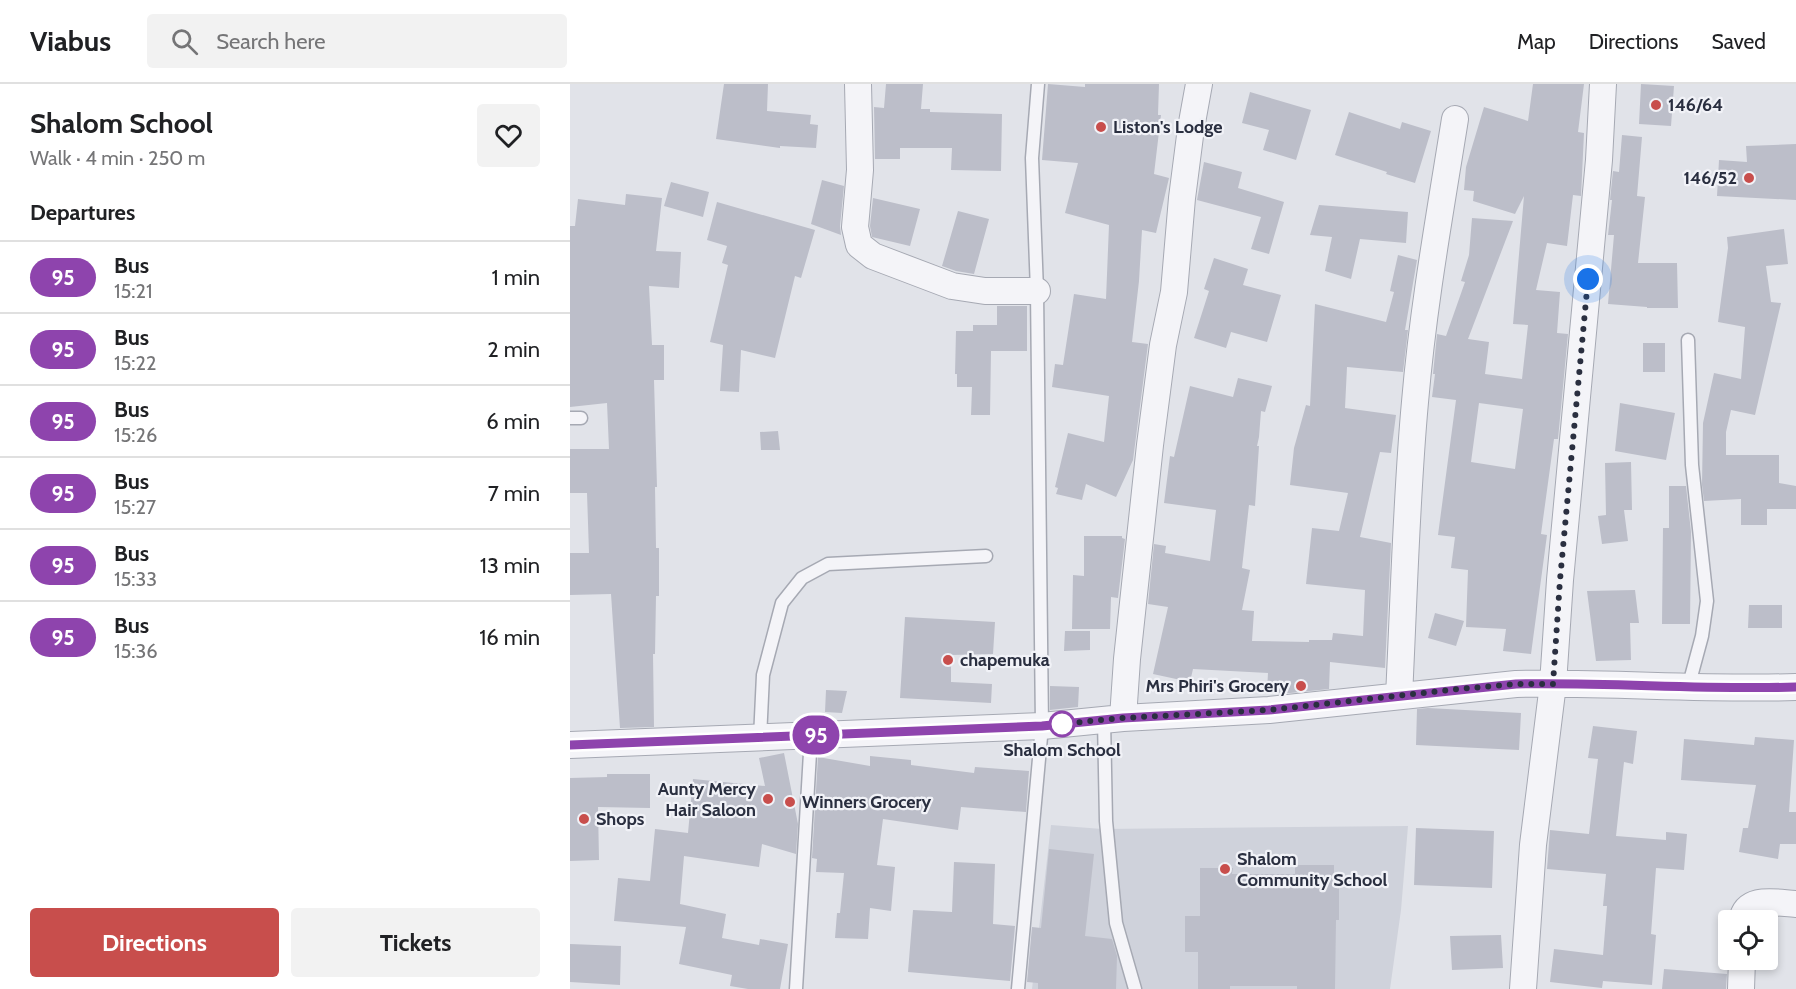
<!DOCTYPE html>
<html lang="en">
<head>
<meta charset="utf-8">
<style>
	body { margin:0; font-family:Cabin,sans-serif; background:#f2f2f2; color:#202124; height:100vh; display:flex; flex-direction:column; font-size:22px; white-space:nowrap }
	* { box-sizing:border-box; margin:0 }
	p { font-size:20px; color:#757577 }
	.icon { flex:none; width:33px; height:33px; fill:none; stroke:currentColor; stroke-width:2; stroke-linecap:round; stroke-linejoin:round }
	.map { position:relative; flex:1; overflow:hidden }
	.drawer { display:flex; flex-direction:column; background:#fff; width:570px }
	.drawer>* { flex:none }
	.badge { padding:0 12px; border-radius:20px; font-size:21px; line-height:39px }
	.tools { position:absolute; left:1148px; top:826px; display:grid; gap:12px }
	.tools a { display:grid; place-items:center; width:60px; height:60px; border-radius:6px; background:#fff; box-shadow:0 3px 9px #0003; font-size:30px }
	.you { position:absolute; width:30px; height:30px; margin:-15px; border:4px solid #fff; border-radius:50%; background:#1a73e8; box-shadow:0 0 0 9px #1a73e833 }
	.map>.badge { position:absolute; translate:-50% -50%; box-shadow:0 0 0 3px #fff }
	h2 { padding:0 30px; font-size:22px; line-height:54px }
	.round { display:grid; place-items:center; flex:none; width:63px; height:63px; border-radius:6px; background:#f2f2f2 }
	.summary { display:flex; align-items:center; justify-content:space-between; height:102px; padding:0 30px }
	h1 { font-size:28px; font-weight:800; line-height:45px }
	.primary-button { display:flex; gap:12px; margin-top:auto; padding:12px 30px }
	.primary-button a { flex:1; height:69px; border-radius:6px; background:#c84e4c; color:#fff; font-size:24px; font-weight:800; line-height:69px; text-align:center }
	.primary-button a+a { background:#f2f2f2; color:#202124 }
	ul { padding:0; list-style:none }
	li { display:flex; align-items:center; gap:18px; height:72px; padding:0 30px; border-top:2px solid #e0e0e0 }
	li div { flex:1 }
	li b { display:block; font-size:22px }
	li em { font-style:normal }
	li .badge { min-width:66px; font-weight:700; text-align:center }
	header { display:flex; align-items:center; gap:36px; box-sizing:border-box; height:84px; padding:0 30px; background:#fff; border-bottom:2px solid #e0e0e0 }
	header strong { font-size:28px }
	nav { display:flex; gap:33px; margin-inline-start:auto; font-size:21px }
	.search { width:420px; height:54px; background:#f2f2f2; display:flex; align-items:center; gap:15px; box-sizing:border-box; padding:0 21px; border-radius:6px; color:#757577; font-size:22px }
	main { display:flex; flex:1; min-height:0 }
	.map>svg:first-child { display:block }
	.built { fill:#cfd2db }
	.building { fill:#bcbec9; fill-rule:evenodd }
	.lines { fill:none; stroke-linecap:round; stroke-linejoin:round }
	.service-casing { stroke:#a6a9b3; stroke-width:15 }
	.minor-casing { stroke:#a6a9b3; stroke-width:28 }
	.service { stroke:#f4f4f8; stroke-width:12 }
	.minor { stroke:#f4f4f8; stroke-width:26 }
	.line-casing { stroke:#fff; stroke-width:14 }
	.line { stroke:#8e44ad; stroke-width:9 }
	.walk { stroke:#2a2f40; stroke-width:6; stroke-dasharray:0 10.8 }
	.poi-dot { fill:#c84e4c; stroke:#f1f2f7; stroke-width:2 }
	.stop-dot { fill:#fff; stroke:#8e44ad; stroke-width:3 }
	.labels { text-anchor:middle; stroke-width:4.5; stroke-linejoin:round; paint-order:stroke }
	.poi-label { font-size:18px; font-weight:bold; fill:#2a2f40; stroke:#f1f2f7; text-anchor:start }
	.stop-label { font-size:18px; font-weight:bold; fill:#2a2f40; stroke:#f1f2f7 }
</style>
</head>
<body>
<header>
<strong>Viabus</strong>
<div class="search"><svg class="icon" aria-label="search" viewBox="0 0 24 24"><circle cx="10" cy="10" r="6"/><path d="M15 15l6 6"/></svg>Search here</div>
<nav><a>Map</a><a>Directions</a><a>Saved</a></nav>
</header>
<main>
<section class="drawer">
<div class="summary"><div><h1>Shalom School</h1><p>Walk · 4 min · 250 m</p></div><a class="round"><svg class="icon" aria-label="heart" viewBox="0 0 24 24"><path d="M12 20l-8-8c-3-5 5-10 8-4 3-6 11-1 8 4z"/></svg></a></div>
<h2>Departures</h2>
<ul>
<li><span class="badge" style="background:#8e44ad;color:#fff">95</span><div><b>Bus</b><p>15:21</p></div><em>1 min</em></li>
<li><span class="badge" style="background:#8e44ad;color:#fff">95</span><div><b>Bus</b><p>15:22</p></div><em>2 min</em></li>
<li><span class="badge" style="background:#8e44ad;color:#fff">95</span><div><b>Bus</b><p>15:26</p></div><em>6 min</em></li>
<li><span class="badge" style="background:#8e44ad;color:#fff">95</span><div><b>Bus</b><p>15:27</p></div><em>7 min</em></li>
<li><span class="badge" style="background:#8e44ad;color:#fff">95</span><div><b>Bus</b><p>15:33</p></div><em>13 min</em></li>
<li><span class="badge" style="background:#8e44ad;color:#fff">95</span><div><b>Bus</b><p>15:36</p></div><em>16 min</em></li>
</ul>
<div class="primary-button"><a>Directions</a><a>Tickets</a></div>
</section>
<div class="map">
<svg width="1226" height="905" viewBox="0 0 1226 905">
	<rect width="100%" height="100%" fill="#e1e3e9"/>
	<path class="built" d="M481,741L532,745L838,742L831,826L820,905H462Z"/>
	<path class="building" d="M154,0H198L197,27L241,31L240,40L248,41L246,64L210,62V64L146,55Z
		M316,0H353L351,25H360V28L432,30L431,87L381,86L382,64H330V75H305L304,23L314,24Z
		M478,0L515,3V0H589L588,31H591L584,90L599,94L586,149L572,146L569,197L562,258L578,260L563,376L546,413L516,400L512,416L486,410L488,404L485,403L498,349L534,358L539,312L482,303L485,280L493,281L504,210L536,215L539,141L495,129L508,79L472,76Z
		M963,0H1014L1008,48L1014,49L1011,112L1003,111L997,162L977,159L966,206L990,208L987,249L998,250L988,355H984L971,450L977,451L961,570L933,567L936,545L896,543L898,486L881,484L885,453L868,451L886,316L862,313L865,290H863L867,250L876,252L895,198L891,197L899,171L902,134L943,137L898,255L919,258L915,290L952,295L958,241L943,240L954,112L945,130L903,117L904,107L894,106L896,83L914,23L958,37ZM909,319L953,325L945,385L901,378Z
		M1071,0L1104,2L1101,42L1069,40Z
		M680,8L741,26L726,76L693,66L699,46L672,39Z
		M779,28L830,45L832,38L861,47L845,99L816,90L817,88L765,71Z
		M1052,51L1072,53L1067,112L1075,113L1068,179H1107L1108,224H1077V223L1038,220L1044,151H1038L1042,116H1040L1043,87L1049,88Z
		M1226,60V116L1147,112L1149,76L1177,78L1176,62Z
		M634,78L672,88L668,104L714,118L699,170L681,165L691,133L627,116Z
		M252,96L274,102L270,142L271,151L241,140Z
		M101,98L139,108L133,133L94,122Z
		M56,110L92,114L86,167L111,168L109,204L79,202L82,261H94V296H84L87,403H85L86,464H89V512H86L85,570H83L84,643L50,644L41,510L0,511V469H19L17,409H0V365H39L37,319L0,323V142H5L8,115L55,121Z
		M303,114L350,125L340,162L302,153L300,142Z
		M147,118L245,146L231,194L225,192L205,274L171,266L169,308L150,307L153,261L140,258L158,181L152,179L157,162L137,156Z
		M749,121L838,128L836,159L790,155L781,195L755,187L762,153L740,151Z
		M388,127L419,135L404,190L386,187L372,182Z
		M1214,145L1218,180L1196,182L1201,218L1211,219L1185,331L1161,326L1156,348V371H1209V399L1226,402V425H1197V441H1171V415L1134,417L1132,401L1133,339L1144,289L1171,295L1175,243L1148,238L1158,164L1157,153Z
		M828,171L847,176L835,246H838L833,288L777,283L775,324L826,331L821,369L810,368L790,453L821,459L815,584L760,578L759,605L720,609L697,608L698,589L623,585L620,598L583,590L598,523L578,520L584,460L596,462L595,469L640,477L646,426L594,419L600,372L604,373L620,302L663,313L668,294L702,302L695,328L691,327L689,353L687,362H689L685,422L679,421L672,484L680,486L672,526L684,527L682,557L739,558V556H762L763,549L793,552L795,506L736,500L742,444L769,447L778,409L720,401L724,364L736,321L740,322L745,220L816,238L824,208L820,207Z
		M644,174L678,185L673,201L711,211L697,258L661,248L656,264L624,254L639,207L634,205Z
		M427,222H457V267H421L420,331H401L402,303H387V290H385L386,247H403V241H427Z
		M1073,259H1095V288H1073Z
		M1050,319L1105,329L1096,376L1045,367Z
		M208,347L210,366H191L190,348Z
		M1061,378L1062,426H1054L1058,457L1032,460L1028,432L1036,431L1035,379Z
		M1099,402H1116L1121,448L1120,540H1092L1093,444H1099Z
		M514,452H552V454L555,455L548,514L541,513L540,545H502L503,491L514,492Z
		M1065,506L1069,539H1060L1061,576L1026,577L1017,507Z
		M1179,521H1212V544H1178Z
		M865,529L894,537L886,562L858,554Z
		M335,533L425,538L423,570L381,571V598L422,600L421,619L330,614Z
		M495,547H520V566L494,567Z
		M480,602L509,603L508,623L480,626Z
		M256,606L277,607L272,629L255,628Z
		M858,624L951,629L949,666L846,661L847,625Z
		M1023,642L1067,647L1063,680L1054,678L1046,752L1096,756V748L1117,750L1114,786L1086,784L1081,850L1086,851L1082,901L1033,897L1032,904L980,898L984,865L1033,871L1037,822H1033L1036,790L977,785L980,746L1019,750L1028,675L1018,674Z
		M1185,653L1224,656L1219,728H1226V760H1210L1208,775L1169,768L1173,744H1178L1186,701L1111,696L1114,655L1184,661Z
		M214,669L228,740L226,770L192,760L189,783L114,772L110,820L156,830L152,854L189,861L190,855L218,860L210,905H178L160,902L162,891L109,880L116,843L44,837L48,794L80,797L85,745L118,749L123,695L195,702L189,674Z
		M300,672L341,676V681L404,689L405,683L459,687L456,728L391,723L388,746L313,735L307,781L325,783L321,827L300,824L298,855L265,854L267,829H270L274,789L246,788L247,775L242,774L248,673L300,682Z
		M37,690H80V724L28,723L29,776L0,777V694L37,693Z
		M846,744L924,747L922,804L844,801Z
		M479,765L524,770L515,852L542,855L547,872L546,905H468V899L457,898L462,843L471,844Z
		M384,778L425,780L423,840L445,842L440,897L338,888L343,826L382,828Z
		M725,781H764V793H769V836H766L765,905H727V902H660V905H628V868H615V832H630V784H663L662,790H725Z
		M931,851L933,884L882,886L880,852Z
		M0,860L51,862L50,901L0,898Z
		M1094,885L1157,890L1156,905H1092Z"/>
	<g class="lines">
		<defs>
			<path id="service" d="M1118,256L1122,381L1137,517L1132,552L1118,604
				M0,334H11
				M534,636L536,737L546,839L565,905
				M190,654L193,591L212,519L232,494L258,480L416,472
				M226,905L241,652
				M448,905L472,642L467,207L462,74L468,0"/>
			<path id="minor" d="M288,0L290,86L285,143L289,161L303,172L382,202L415,207H467
				M829,612C834,514 836,416 845,318C853,223 870,129 885,35
				M553,634L557,575L580,361L593,261L604,208L612,114L621,44L629,0
				M0,661L472,642L553,634L699,626L946,600C1039,598 1133,606 1226,603
				M1172,837C1176,811 1206,819 1226,820
				M953,905L963,761L983,600L990,496L1029,76L1033,0
				M1171,905L1172,876"/>
		</defs>
		<use href="#service" class="service-casing"/>
		<use href="#minor" class="minor-casing"/>
		<use href="#service" class="service"/>
		<use href="#minor" class="minor"/>
	</g>
	<g class="lines">
		<defs>
			<path id="line" d="M0,661L472,642L553,634L699,626L946,600C1039,598 1133,606 1226,603"/>
		</defs>
		<use href="#line" class="line-casing"/>
		<use href="#line" class="line"/>
		<path class="walk" d="M492,640H490L553,634L699,626L889,605L946,600H983L990,496L1018,195"/>
	</g>
	<g class="poi-dot">
		<circle cx="1086" cy="21" r="6"/>
		<circle cx="531" cy="43" r="6"/>
		<circle cx="1179" cy="94" r="6"/>
		<circle cx="378" cy="576" r="6"/>
		<circle cx="731" cy="602" r="6"/>
		<circle cx="198" cy="715" r="6"/>
		<circle cx="220" cy="718" r="6"/>
		<circle cx="14" cy="735" r="6"/>
		<circle cx="655" cy="785" r="6"/>
	</g>
	<circle class="stop-dot" cx="492" cy="640" r="12"/>
	<g class="labels">
		<g class="poi-label">
			<text x="1098" y="27">146/64</text>
			<text x="543" y="49">Liston's Lodge</text>
			<text x="1167" y="100" text-anchor="end">146/52</text>
			<text x="390" y="582">chapemuka</text>
			<text x="719" y="608" text-anchor="end">Mrs Phiri's Grocery</text>
			<text x="186" y="711" text-anchor="end">Aunty Mercy<tspan x="186" dy="21">Hair Saloon</tspan></text>
			<text x="232" y="724">Winners Grocery</text>
			<text x="26" y="741">Shops</text>
			<text x="667" y="781">Shalom<tspan x="667" dy="21">Community School</tspan></text>
		</g>
		<g class="stop-label">
			<text x="492" y="672">Shalom School</text>
		</g>
	</g>
</svg>
<div class="tools">
<a><svg class="icon" aria-label="locate" viewBox="0 0 24 24"><circle cx="12" cy="12" r="6"/><path d="M12 2v4M12 18v4M2 12h4M18 12h4"/></svg></a>
</div>
<div class="you" style="left:1018px;top:195px"></div>
<b class="badge" style="left:246px;top:651px;background:#8e44ad;color:#fff">95</b>
</div>
</main>
</body>
</html>
